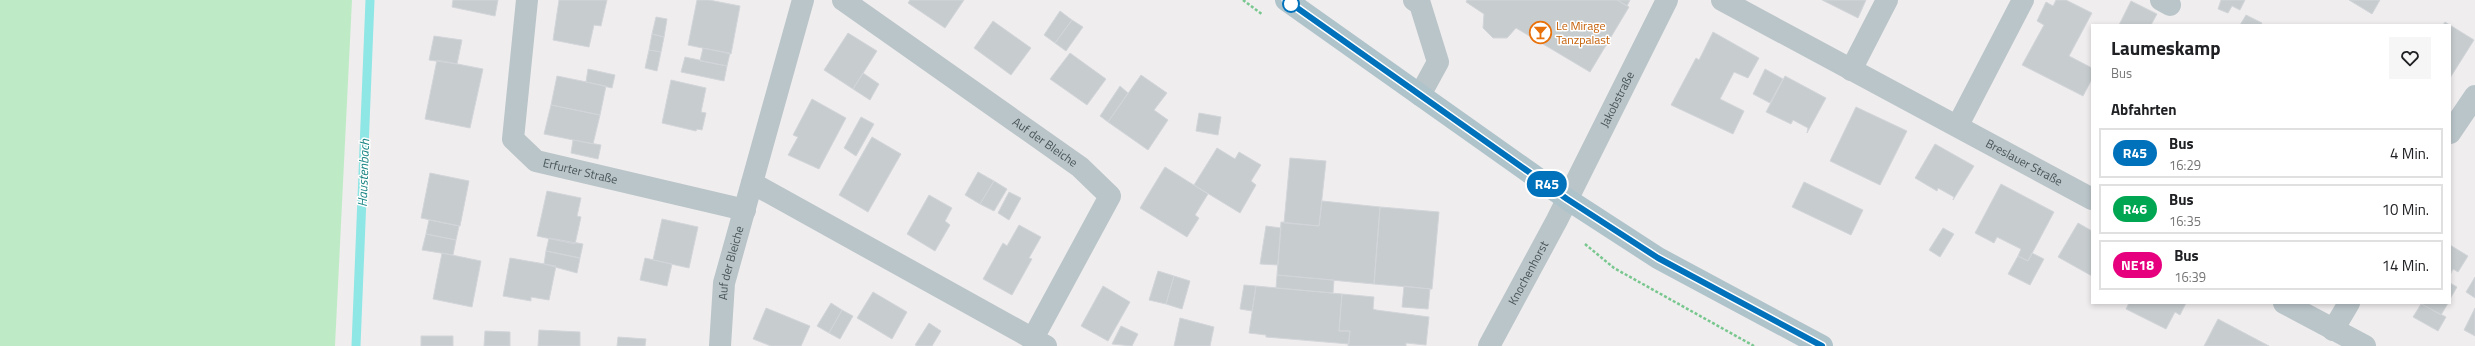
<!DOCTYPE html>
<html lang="de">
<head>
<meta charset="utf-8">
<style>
	body { margin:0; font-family:"Titillium Web",sans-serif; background:#f6f6f6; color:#202124; height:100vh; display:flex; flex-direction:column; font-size:15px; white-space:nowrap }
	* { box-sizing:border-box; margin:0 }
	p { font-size:13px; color:#757577 }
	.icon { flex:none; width:22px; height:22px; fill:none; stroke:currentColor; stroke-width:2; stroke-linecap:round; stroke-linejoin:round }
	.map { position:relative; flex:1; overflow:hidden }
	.side { position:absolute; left:2091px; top:24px; width:360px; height:280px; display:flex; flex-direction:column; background:#fff; border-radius:0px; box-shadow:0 2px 6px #0003 }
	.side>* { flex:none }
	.badge { padding:0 8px; border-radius:13px; font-size:14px; line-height:26px }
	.map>.badge { position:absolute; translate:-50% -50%; box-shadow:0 0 0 2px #fff }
	h2 { padding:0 20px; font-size:15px; line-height:36px }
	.round { display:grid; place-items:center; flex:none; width:42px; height:42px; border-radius:0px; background:#f6f6f6 }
	.headline { display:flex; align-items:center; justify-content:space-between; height:68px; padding:0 20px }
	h1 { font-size:19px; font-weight:700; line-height:30px }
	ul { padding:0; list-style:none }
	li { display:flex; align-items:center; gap:12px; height:50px; margin:0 8px 6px; padding:0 12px; border:2px solid #e0e0e0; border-radius:0px }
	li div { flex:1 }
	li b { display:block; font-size:15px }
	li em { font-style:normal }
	li .badge { min-width:44px; font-weight:700; text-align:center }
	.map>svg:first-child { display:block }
	.green { fill:#beebc6 }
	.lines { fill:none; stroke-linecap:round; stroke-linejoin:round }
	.stream { stroke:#8ee6e5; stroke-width:9 }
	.building { fill:#c7cccf; stroke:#d2d5d9 }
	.path { stroke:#78c78f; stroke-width:2.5; stroke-dasharray:3 2; stroke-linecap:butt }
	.minor { stroke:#bac5c9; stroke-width:22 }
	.major { stroke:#afc3cb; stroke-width:22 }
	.line-casing { stroke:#fff; stroke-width:9 }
	.line { stroke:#0072bc; stroke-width:6 }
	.stop-dot { fill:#fff; stroke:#0072bc; stroke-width:2 }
	.labels { text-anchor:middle; stroke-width:3; stroke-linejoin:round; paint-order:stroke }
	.food-label { font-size:12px; fill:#c56008; stroke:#fff; text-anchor:start }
	.street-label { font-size:12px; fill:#475559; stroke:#fff }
	.water-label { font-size:13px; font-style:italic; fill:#148281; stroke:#fff }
</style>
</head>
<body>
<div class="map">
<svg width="2475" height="346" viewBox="0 0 2475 346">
	<rect width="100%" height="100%" fill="#f0edee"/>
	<path class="green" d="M0,0H352L335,346H0Z"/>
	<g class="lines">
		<path class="stream" d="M356,346L370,0"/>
	</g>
	<path class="building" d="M453,0H498L495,16L452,7Z
		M559,0H607L601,26L594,25L589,47L553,40Z
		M697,0H709L740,6L731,54L688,45Z
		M910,0H964L945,28L908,3Z
		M1467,0H1617L1629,7L1590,72L1516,28L1507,38H1493L1483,28L1484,14L1466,2Z
		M1617,0H1630L1627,6Z
		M1822,0H1866L1858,18Z
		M2056,0H2066L2092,13L2069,56L2092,68V79L2083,96L2022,65L2044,25L2037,21L2046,2L2053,6Z
		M2221,0H2245L2240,10L2232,6L2228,13L2218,9Z
		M2349,0H2380L2372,14Z
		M2131,1L2157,14L2151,25H2119Z
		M1060,11L1072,20L1055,43L1044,35Z
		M2246,15L2262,23L2261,25H2240Z
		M656,17L667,19L664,37L652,34Z
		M1072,20L1083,27L1066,51L1055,43Z
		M993,21L1031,48L1011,75L974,48Z
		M2445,22L2474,40L2450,78V25H2443Z
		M1713,32L1759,58L1748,78L1734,72L1720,99L1744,111L1733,134L1671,105L1696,58L1699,60Z
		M848,33L877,51L853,89L824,70Z
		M652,34L664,37L661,52L649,50Z
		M434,36L462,40L457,64L429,60Z
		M703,48L730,53L727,66L700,61Z
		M649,50L661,52L657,71L645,68Z
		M1070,53L1106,79L1087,105L1050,79Z
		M685,57L727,66L724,81L681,72Z
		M437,60L483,69L470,128L425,119Z
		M588,69L615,75L612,88L586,82Z
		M1765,69L1783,79L1770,103L1753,94Z
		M863,73L879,84L870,100L853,89Z
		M1141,75L1167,93L1154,110L1168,120L1148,150L1108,122Z
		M557,76L606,86L600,115L551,105Z
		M1785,76L1826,98L1807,133L1808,128L1793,120L1791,124L1766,112Z
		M671,80L706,88L701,112L706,113L702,130L697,129L696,131L662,123Z
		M1120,86L1128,93L1108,122L1100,116Z
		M812,99L846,118L819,169L788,155L798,137L793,135Z
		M551,105L600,115L593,144L544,134Z
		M1856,107L1907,131L1880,185L1830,161Z
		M1199,113L1221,117L1218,135L1196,131Z
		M861,117L874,124L856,156L844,148Z
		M872,137L901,154L868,212L839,195Z
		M573,140L601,145L598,159L571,153Z
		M1935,144L1974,166L1953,200L1954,197L1938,188L1937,191L1915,178Z
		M1217,148L1235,159L1239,152L1261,165L1251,181L1256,185L1240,213L1194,185Z
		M1290,158L1326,161L1319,226L1284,223Z
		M1165,167L1208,194L1195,215L1199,218L1187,237L1140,208Z
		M978,172L994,181L980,204L965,195Z
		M430,173L469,181L460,226L421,218Z
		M994,181L1007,189L994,211L980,204Z
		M1804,182L1863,210L1851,235L1792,207Z
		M2001,184L2054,212L2028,261L2018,256L2021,249L1997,237L1994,243L1975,233Z
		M547,191L581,198L577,216L581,217L575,244L537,236Z
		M1009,192L1021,198L1009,220L998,213Z
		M929,195L952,208L945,221L950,225L935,251L907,234Z
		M1322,201L1380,207L1374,284L1277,275L1281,222L1319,226Z
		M1380,207L1439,212L1432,289L1374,284Z
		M662,219L698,227L689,268L653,260Z
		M429,220L459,226L456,240L426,234Z
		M2078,223L2092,231V276L2058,257Z
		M1019,225L1041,237L1029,258L1032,259L1012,295L983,279L1003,243L1007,246Z
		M1266,226L1281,228L1278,265L1260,264Z
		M1943,228L1954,234L1940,257L1929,250Z
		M426,234L456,240L453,255L422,250Z
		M549,238L583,244L580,258L546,251Z
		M2450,245L2468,256L2458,272L2453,269L2450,275Z
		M546,251L580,258L577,273L544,264Z
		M442,253L481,261L472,307L433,299Z
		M2032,253L2044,259L2030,285L2008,274L2018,256L2028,261Z
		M510,258L556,266L549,300L531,297V301L503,296Z
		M645,258L672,264L667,286L640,280Z
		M1158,271L1174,276L1166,304L1149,300Z
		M1277,275L1334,280L1333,293L1276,288Z
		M1174,276L1190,281L1182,309L1166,304Z
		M2475,277V298L2466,292Z
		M2450,283L2457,287L2450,299Z
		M1244,285L1256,286L1252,311L1240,309Z
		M1103,286L1130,302L1108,341L1081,326Z
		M1256,286L1342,294L1339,331H1350L1349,344L1266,337V335L1249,333Z
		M1404,286L1430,289L1428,309L1402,307Z
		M873,292L907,312L892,339L857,318Z
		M1342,294L1374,297L1373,309L1376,310L1429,317L1426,345L1406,343V346H1348L1350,331H1339Z
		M831,303L842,310L829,333L817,326Z
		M2129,303H2186L2180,315L2175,312L2166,329L2126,309Z
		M2420,303H2448L2441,315Z
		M2421,304L2446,317L2438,331L2413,317Z
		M766,308L810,326L801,346H771L753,339Z
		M2475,308V336L2464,330Z
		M842,310L853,316L840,339L829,333Z
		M1180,318L1214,327L1210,346H1174Z
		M2218,319L2269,346H2204Z
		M929,323L941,331L932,346H917L915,345Z
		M1121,326L1138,334L1132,346L1112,344Z
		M539,330L580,332V346H538Z
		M485,331L510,332V346H484Z
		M421,336H453V346H421Z
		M618,337L646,339L645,346H617Z"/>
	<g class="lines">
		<path class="path" d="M1243,0L1263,15
			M1585,244L1614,268L1754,346"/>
		<g class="minor">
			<path id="s1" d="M527,0L513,139L536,161L745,210"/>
			<path id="s2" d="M843,0L1080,167L1110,196L1032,340"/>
			<path d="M1414,0L1420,4L1438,62L1420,95"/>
			<path id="s3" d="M1722,0L2092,199"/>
			<path d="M2161,0L2170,5"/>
			<path d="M1851,70L1887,0"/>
			<path d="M1958,125L2023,0"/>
			<path d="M2450,133L2475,96"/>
			<path d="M752,183L1046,346"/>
			<path d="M2284,303L2365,346"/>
			<path d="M2333,330L2349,303"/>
			<path id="s4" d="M720,346L724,283L803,0"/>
			<path id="s5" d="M1489,346L1557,220L1667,0"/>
		</g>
		<path class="major" d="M1286,0L1567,199L1658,258L1822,346"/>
	</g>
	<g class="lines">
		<defs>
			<path id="line" d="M1286,0L1567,199L1658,258L1822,346"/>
		</defs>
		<use href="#line" class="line-casing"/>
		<use href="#line" class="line"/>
	</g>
	<defs>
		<symbol id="bar-ring" viewBox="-11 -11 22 22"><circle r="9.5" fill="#fff" stroke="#e8710a" stroke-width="1.5"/><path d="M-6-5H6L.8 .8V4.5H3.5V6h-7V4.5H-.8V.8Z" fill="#e8710a"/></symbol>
	</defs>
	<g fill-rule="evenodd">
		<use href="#bar-ring" x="1528" y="20" width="25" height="25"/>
	</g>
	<circle class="stop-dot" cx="1291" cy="4" r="8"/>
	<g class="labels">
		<g class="food-label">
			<text x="1556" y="30">Le Mirage<tspan x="1556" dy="14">Tanzpalast</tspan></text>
		</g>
		<g class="street-label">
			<text dy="4" stroke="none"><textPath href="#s5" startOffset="278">Jakobstraße</textPath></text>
			<text dy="4" stroke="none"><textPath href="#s2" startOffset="247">Auf der Bleiche</textPath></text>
			<text dy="4" stroke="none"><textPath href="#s3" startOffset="343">Breslauer Straße</textPath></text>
			<text dy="4" stroke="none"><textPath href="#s1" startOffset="217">Erfurter Straße</textPath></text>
			<text dy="4" stroke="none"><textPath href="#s4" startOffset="84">Auf der Bleiche</textPath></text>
			<text dy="4" stroke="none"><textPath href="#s5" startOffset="83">Knochenhorst</textPath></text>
		</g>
		<g class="water-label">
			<text transform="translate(363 173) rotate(-88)" y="5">Haustenbach</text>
		</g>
	</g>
</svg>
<b class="badge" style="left:1547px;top:184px;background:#0072bc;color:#fff">R45</b>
<section class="side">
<div class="headline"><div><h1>Laumeskamp</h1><p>Bus</p></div><a class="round"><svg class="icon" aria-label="heart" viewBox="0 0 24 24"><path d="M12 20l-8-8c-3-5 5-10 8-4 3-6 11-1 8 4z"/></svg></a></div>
<h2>Abfahrten</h2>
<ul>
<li><span class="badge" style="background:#0072bc;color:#fff">R45</span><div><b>Bus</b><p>16:29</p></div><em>4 Min.</em></li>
<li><span class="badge" style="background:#00a651;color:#fff">R46</span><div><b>Bus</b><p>16:35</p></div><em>10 Min.</em></li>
<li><span class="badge" style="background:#e6007e;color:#fff">NE18</span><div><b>Bus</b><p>16:39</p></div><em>14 Min.</em></li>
</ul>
</section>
</div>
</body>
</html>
